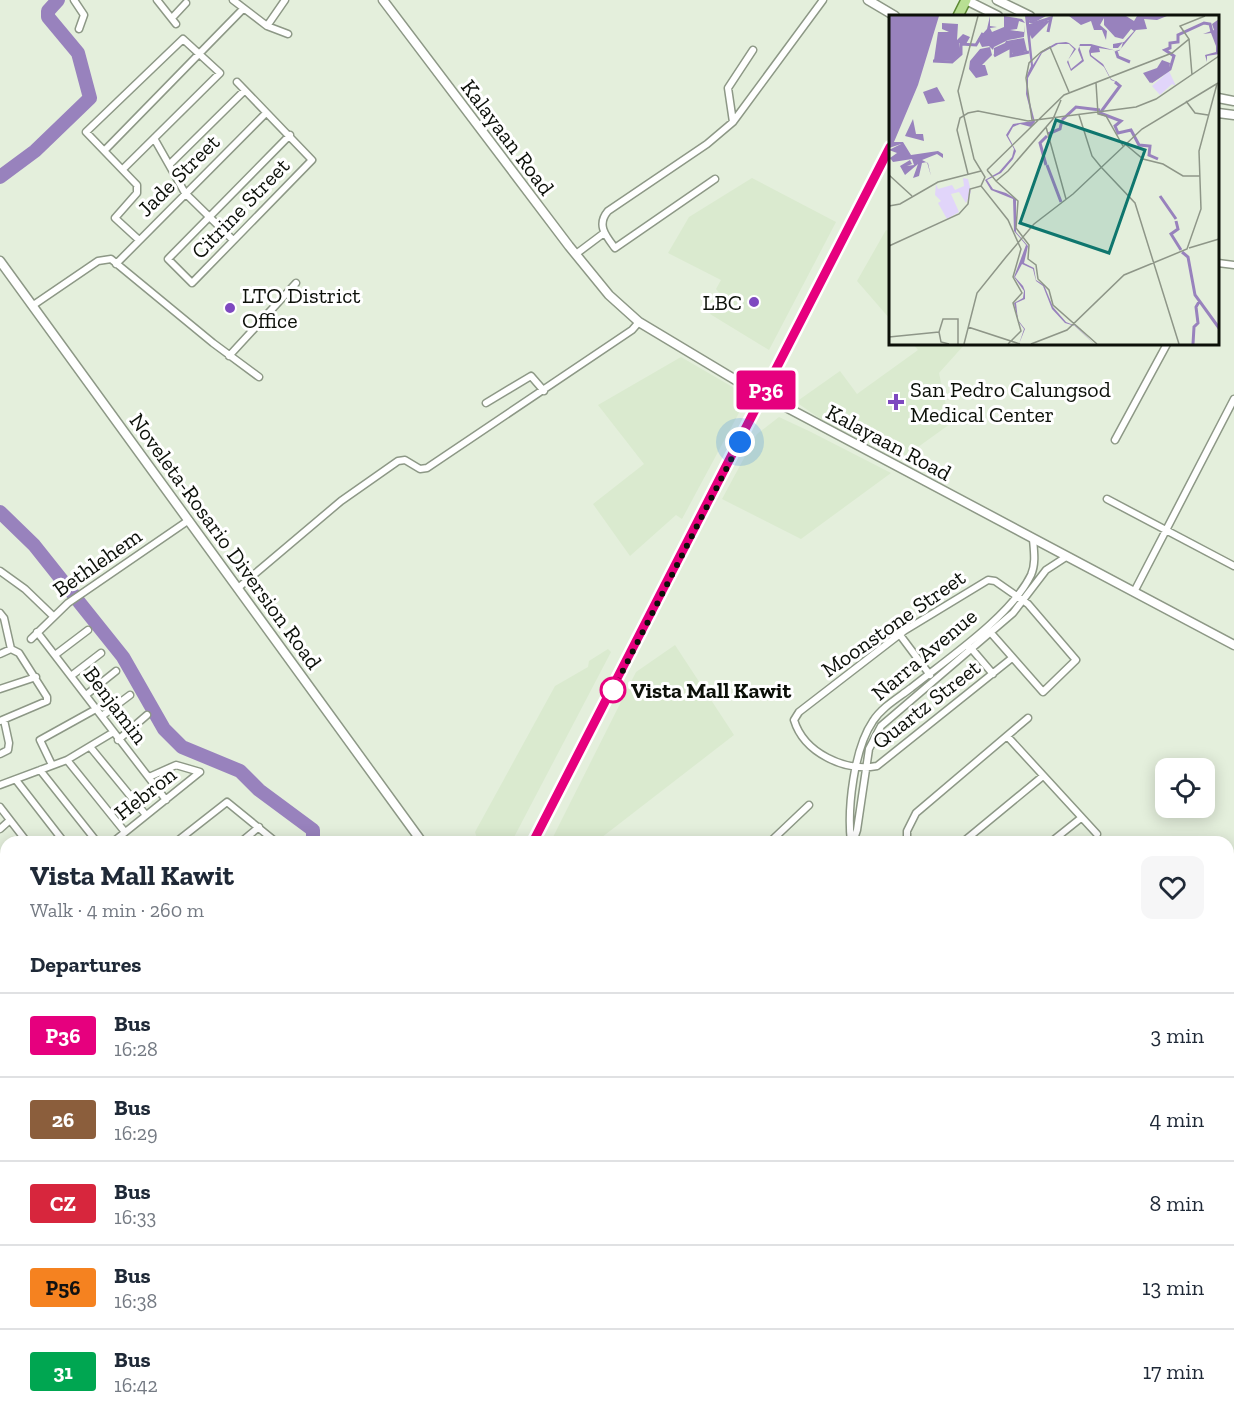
<!DOCTYPE html>
<html lang="en">
<head>
<meta charset="utf-8">
<style>
	body { margin:0; font-family:"Zilla Slab",serif; background:#f6f6f7; color:#1f2937; height:100vh; display:flex; flex-direction:column; font-size:22px; white-space:nowrap }
	* { box-sizing:border-box; margin:0 }
	p { font-size:20px; color:#747a83 }
	.icon { flex:none; width:33px; height:33px; fill:none; stroke:currentColor; stroke-width:2; stroke-linecap:round; stroke-linejoin:round }
	.map { position:relative; flex:1; overflow:hidden }
	.side { position:absolute; left:0px; top:836px; width:1234px; height:590px; display:flex; flex-direction:column; background:#fff; border-radius:18px 18px 0 0; box-shadow:0 3px 15px #0003 }
	.side>* { flex:none }
	.badge { padding:0 12px; border-radius:4px; font-size:21px; line-height:39px }
	.buttons { position:absolute; left:1155px; top:758px; display:grid; gap:12px }
	.buttons a { display:grid; place-items:center; width:60px; height:60px; border-radius:12px; background:#fff; box-shadow:0 3px 15px #0003; font-size:30px }
	.you { position:absolute; width:30px; height:30px; margin:-15px; border:4px solid #fff; border-radius:50%; background:#1a73e8; box-shadow:0 0 0 9px #1a73e833 }
	.map>.badge { position:absolute; translate:-50% -50%; box-shadow:0 0 0 3px #fff }
	h2 { padding:0 30px; font-size:22px; line-height:54px }
	.round { display:grid; place-items:center; flex:none; width:63px; height:63px; border-radius:12px; background:#f6f6f7 }
	.headline { display:flex; align-items:center; justify-content:space-between; height:102px; padding:0 30px }
	h1 { font-size:28px; font-weight:700; line-height:45px }
	ul { padding:0; list-style:none }
	li { display:flex; align-items:center; gap:18px; height:84px; padding:0 30px; border-top:2px solid #e0e1e3 }
	li div { flex:1 }
	li b { display:block; font-size:22px }
	li em { font-style:normal }
	li .badge { min-width:66px; font-weight:700; text-align:center }
	.map>svg:first-child { display:block }
	.built { fill:#daeacf }
	.green { fill:#e1d5fa }
	.lines { fill:none; stroke-linecap:round; stroke-linejoin:round }
	.river { stroke:#9882bd; stroke-width:14 }
	.street-casing { stroke:#8d9886; stroke-width:9 }
	.secondary-casing { stroke:#8d9886; stroke-width:11 }
	.primary-casing { stroke:#5d8934; stroke-width:12 }
	.street { stroke:#fff; stroke-width:6 }
	.secondary { stroke:#fff; stroke-width:8 }
	.primary { stroke:#b8df93; stroke-width:9 }
	.line-casing { stroke:#fff; stroke-width:14 }
	.line { stroke:#e6007e; stroke-width:9 }
	.walk { stroke:#0c1009; stroke-width:6; stroke-dasharray:0 10.8 }
	.poi-dot { fill:#7e49c0; stroke:#fff; stroke-width:2 }
	.stop-dot { fill:#fff; stroke:#e6007e; stroke-width:3 }
	.labels { text-anchor:middle; stroke-width:6; stroke-linejoin:round; paint-order:stroke }
	.street-label { font-size:22px; fill:#0c1009; stroke:#fff }
	.poi-label { font-size:22px; fill:#0c1009; stroke:#fff; text-anchor:start }
	.stop-label { font-size:22px; font-weight:bold; fill:#0c1009; stroke:#fff; text-anchor:start }
	.inset-river { fill:none; stroke:#9882bd; stroke-width:3 }
	.inset-road { fill:none; stroke:#8e9688; stroke-width:1.5 }
	.view { fill:#0f766e; fill-opacity:0.15; stroke:#0f766e; stroke-width:3 }
	.inset-edge { fill:none; stroke:#0c1009; stroke-width:3 }
</style>
</head>
<body>
<div class="map">
<svg width="1234" height="1424" viewBox="0 0 1234 1424">
	<rect width="100%" height="100%" fill="#e4efdc"/>
	<path class="built" d="M752,178L836,222L769,350L710,314L721,295L716,289L721,280L668,253L689,217Z
		M886,230L890,231V319L857,281Z
		M913,344H965L939,373L950,424L900,460L822,420L796,402L840,371L857,394L918,350Z
		M681,357L748,396L682,519L676,515L630,556L593,504L644,464L598,405Z
		M779,417L811,432L891,473L801,539L722,499L757,434Z
		M675,645L734,735L597,841H551L636,672Z
		M608,649L611,652L512,841H478L475,832L555,686L588,667L589,661Z"/>
	<path class="green" d="M186,1419H267L272,1424H183Z"/>
	<g class="lines">
		<path class="river" d="M0,177L35,151L90,98L78,53L48,17V11L58,0
			M0,512L34,545L73,594
			M79,602L123,657L164,729L182,747L240,771L259,790L313,830V842"/>
		<defs>
			<path id="street" d="M74,0L84,15L79,29
				M157,0L176,24
				M233,0L267,26L288,34
				M172,18L186,3
				M267,26L285,0
				M237,82L312,160L192,283L168,259L290,135
				M733,122L728,88L753,50
				M155,140L185,193L233,240
				M105,150L243,9
				M170,164L244,91
				M123,169L220,73L183,39L86,132L137,185V193L115,218L139,240
				M715,179L615,248C606,236 596,225 608,211L707,144L733,122L823,0
				M576,254L604,233
				M1218,263L1234,265
				M116,264L266,113
				M32,306L98,261L111,259L213,343L259,377
				M229,356L296,283
				M486,403L531,376L544,391
				M1115,440L1167,344
				M1107,499L1234,566
				M0,571L25,589L52,615
				M238,588L341,501L398,461L405,460L420,469L427,468L632,330L639,322
				M1134,592L1234,399
				M0,613L4,618L11,649
				M37,632L166,800
				M991,633L1043,692L1076,660L1028,604L995,581L988,580L904,631L799,712L794,720C804,753 845,772 877,766L1012,658
				M900,635L930,675
				M31,639L68,603L189,520
				M970,647L993,674
				M0,654L11,649L19,653L47,697V701L0,721
				M55,655L88,630
				M71,676L101,653
				M0,689L36,677
				M86,695L116,671
				M102,716L130,695
				M1007,736L1097,834
				M118,740L147,715
				M91,748L146,815
				M0,754L8,750L9,743L4,720
				M67,760L125,832
				M52,765L40,740L96,709
				M40,770L97,842
				M16,780L64,842
				M0,785L67,760L112,733
				M0,807L27,842
				M0,829L10,820
				M113,842L200,772L176,765L149,777
				M176,842L227,802L276,842
				M241,842L259,827
				M770,842L809,805
				M851,842C847,808 854,749 873,721C882,707 898,698 911,688C947,659 1011,616 1031,575C1036,564 1034,551 1033,539
				M853,842L857,830L869,749L881,726L1013,613L1046,570L1066,557
				M907,842V831L916,813L1028,718
				M963,842L1043,776
				M1051,842L1081,818
				M0,862L6,858
				M0,897L6,892
				M0,932L6,927
				M0,978L6,974
				M0,993L6,1000
				M0,1029L6,1025
				M1228,1051L1234,1058
				M1228,1085H1234
				M1228,1155L1234,1154
				M1228,1198L1234,1197
				M1228,1240L1234,1239
				M0,1268L6,1266
				M1228,1283L1234,1282
				M1228,1313L1234,1307
				M1228,1364L1234,1357
				M1228,1385L1234,1390
				M0,1396L6,1392
				M390,1419L394,1424
				M450,1419L454,1424
				M624,1419L627,1424
				M679,1419L683,1424
				M762,1419L766,1424
				M835,1419L841,1424
				M1216,1419L1223,1424
				M379,1424L385,1419
				M477,1424L483,1419
				M545,1424L551,1419
				M612,1424L618,1419
				M708,1424L713,1419
				M945,1424L948,1419
				M993,1424L997,1419
				M1034,1424L1040,1419
				M1094,1424L1099,1419
				M1149,1424L1154,1419"/>
			<path id="secondary" d="M383,0L569,246L609,295L639,322L739,382L1234,645
				M868,0L895,16
				M966,0L998,16
				M997,0L1030,16
				M1218,98L1234,101
				M1218,113L1234,115
				M0,261L422,842"/>
			<path id="primary" d="M958,16L966,0
				M533,842L890,147
				M156,1424L159,1419"/>
		</defs>
		<use href="#street" class="street-casing"/>
		<use href="#secondary" class="secondary-casing"/>
		<use href="#primary" class="primary-casing"/>
		<use href="#street" class="street"/>
		<use href="#secondary" class="secondary"/>
		<use href="#primary" class="primary"/>
	</g>
	<g class="lines">
		<defs>
			<path id="line" d="M533,842L890,147"/>
		</defs>
		<use href="#line" class="line-casing"/>
		<use href="#line" class="line"/>
		<path class="walk" d="M613,690L740,442"/>
	</g>
	<g class="poi-dot">
		<circle cx="754" cy="302" r="6"/>
		<circle cx="230" cy="308" r="6"/>
		<path d="M893 393h6v6h6v6h-6v6h-6v-6h-6v-6h6z"/>
	</g>
	<circle class="stop-dot" cx="613" cy="690" r="12"/>
	<g class="labels">
		<g class="street-label">
			<text transform="translate(508 137) rotate(53)" y="8">Kalayaan Road</text>
			<text transform="translate(178 175) rotate(-45)" y="8">Jade Street</text>
			<text transform="translate(240 208) rotate(-46)" y="8">Citrine Street</text>
			<text transform="translate(889 442) rotate(28)" y="8">Kalayaan Road</text>
			<text transform="translate(226 541) rotate(54)" y="8">Noveleta-Rosario Diversion Road</text>
			<text transform="translate(97 562) rotate(-35)" y="8">Bethlehem</text>
			<text transform="translate(893 623) rotate(-35)" y="8">Moonstone Street</text>
			<text transform="translate(924 654) rotate(-40)" y="8">Narra Avenue</text>
			<text transform="translate(926 704) rotate(-38)" y="8">Quartz Street</text>
			<text transform="translate(116 705) rotate(53)" y="8">Benjamin</text>
			<text transform="translate(145 793) rotate(-38)" y="8">Hebron</text>
		</g>
		<g class="poi-label">
			<text x="242" y="303">LTO District<tspan x="242" dy="25">Office</tspan></text>
			<text x="742" y="310" text-anchor="end">LBC</text>
			<text x="910" y="397">San Pedro Calungsod<tspan x="910" dy="25">Medical Center</tspan></text>
		</g>
		<g class="stop-label">
			<text x="631" y="698">Vista Mall Kawit</text>
		</g>
	</g>
	<g transform="translate(889 15)">
		<rect width="330" height="330" fill="#e4efdc"/>
		<path d="M280,56L287,71L283,69L271,80L263,71ZM74,163L79,164L82,177L77,188L70,177L62,179L70,197L58,204L49,188L52,186L46,180L47,169L49,174L63,170L66,175L75,171Z" fill="#e1d5fa"/>
		<path d="M0,1H50L29,70L5,127H14L22,140L49,136L54,139V143L48,139L33,145L39,148L42,161L38,147L33,148L30,161L24,163L29,149L16,160L11,151L21,145L23,149L18,151L25,150L23,144L4,147L1,143L8,138L0,135L12,129L0,133ZM101,1V11L108,12L101,13L103,17L115,12V1L133,4L136,8L130,6L128,14L121,15L135,17L136,10L135,22L119,25L117,26L135,23L138,36L124,40L121,32L105,40V33L116,28L117,26L105,32L104,35L100,31L93,32L89,24L98,14ZM136,1H157L146,7L140,5V9L162,5L143,24L141,20L144,50L153,36L167,28L177,27L180,28L187,34L179,45L182,54L193,45L189,35L191,29H202L228,36L232,34L234,27L229,33H224V29L235,27L245,16L242,14L234,24L226,22L215,10V3L211,10L218,16L217,25L213,15H205L202,6L192,10L180,1H237L245,6L248,1H278L268,5L255,4L258,14L247,15L230,36L210,33L211,37L202,38V35V40L214,49L222,64L230,68L222,65L215,52L201,41L200,36L202,31H190L195,46L182,56L178,47L185,34L180,29H169L153,38L139,63V80L146,107L142,112L131,109L124,112L119,121L127,136L124,144L112,158L98,165L104,174L117,178L127,184V217L139,231L135,248L145,253L147,265L155,270L164,292L177,307L187,311L205,329L186,311L176,308L163,294L154,271L147,266L144,254L133,249L126,262L134,271L136,276V284L127,288L129,305L136,314L130,329L135,314L129,306L125,288L134,283L135,276L125,262L137,230L125,216L124,184L102,175L96,165L110,157L123,142L125,134L117,120L124,109L144,106L137,79L138,60L142,51ZM330,4V39L318,41V47L316,40L327,37V31L322,18L314,19L325,15L323,9ZM53,8L69,9L68,25L74,19L81,22L77,29L70,28L72,38L63,46L45,45L49,17H60L53,14ZM101,32L103,40L93,50H96L99,60L87,63L80,54L81,46L91,34ZM273,45L281,48L280,54L261,68L254,58L268,53ZM48,72L56,86L39,89L34,77ZM24,104L27,119H34L35,126L16,121Z" fill="#9882bd"/>
		<path class="inset-river" d="M140,6L146,8L162,3L159,17M227,36L229,42L241,47M105,41L122,32V41L140,37M44,46L63,47L72,39V29L87,30L94,18M226,67L231,71L211,98L232,106L226,111L229,118L242,115L250,130L261,131L260,140L269,144M262,67L281,54L285,41L276,35L281,33V28L289,27V20L315,8L321,9L323,17M173,105L187,92L211,95M159,119L171,114L173,105M157,150L151,128L158,121M158,150L172,187M271,181L287,204M287,206L289,214L282,219L292,235M293,237L299,242L306,280L330,313M304,329L305,312L309,308L307,292L311,285"/>
		<path class="inset-road" d="M89,1L69,76L85,144L96,162L92,171L119,205L132,234L124,262L133,278L124,288L132,316L119,329M300,24L303,60M207,68L209,99L217,101L234,131M297,86L306,98L319,100M190,100L203,141L212,152M143,105L137,63L140,48L152,37L161,32L180,77M157,112L177,184M236,129L254,144L274,149L294,161H311M212,152L246,188L290,329M98,155L175,80L283,38L300,24L291,11L316,1M98,155L107,166L119,156L164,104L172,85M79,159L68,115L71,103L79,98L89,96L139,106L247,92L267,84L330,41M0,160L23,181M107,166L129,186L127,213L140,230L139,244L147,250L149,264L160,275L164,290L208,329M0,191L11,189L49,167L92,156M0,231L70,199L79,189L81,174L92,171M300,233L330,224M117,242L145,209L184,179L253,114L329,68M79,312L131,329M0,322L50,317M60,329L52,327L50,317L54,304H69V329M75,329L88,278L117,242M142,329L178,315L235,260L298,234L312,194L310,136L328,69"/>
		<path class="view" d="M167,105L256,135L220,238L131,208Z"/>
		<rect width="330" height="330" class="inset-edge"/>
	</g>
</svg>
<div class="buttons">
<a><svg class="icon" aria-label="locate" viewBox="0 0 24 24"><circle cx="12" cy="12" r="6"/><path d="M12 2v4M12 18v4M2 12h4M18 12h4"/></svg></a>
</div>
<div class="you" style="left:740px;top:442px"></div>
<b class="badge" style="left:766px;top:390px;background:#e6007e;color:#fff">P36</b>
<section class="side">
<div class="headline"><div><h1>Vista Mall Kawit</h1><p>Walk · 4 min · 260 m</p></div><a class="round"><svg class="icon" aria-label="heart" viewBox="0 0 24 24"><path d="M12 20l-8-8c-3-5 5-10 8-4 3-6 11-1 8 4z"/></svg></a></div>
<h2>Departures</h2>
<ul>
<li><span class="badge" style="background:#e6007e;color:#fff">P36</span><div><b>Bus</b><p>16:28</p></div><em>3 min</em></li>
<li><span class="badge" style="background:#8b5e3c;color:#fff">26</span><div><b>Bus</b><p>16:29</p></div><em>4 min</em></li>
<li><span class="badge" style="background:#d7263d;color:#fff">CZ</span><div><b>Bus</b><p>16:33</p></div><em>8 min</em></li>
<li><span class="badge" style="background:#f58220;color:#111">P56</span><div><b>Bus</b><p>16:38</p></div><em>13 min</em></li>
<li><span class="badge" style="background:#00a651;color:#fff">31</span><div><b>Bus</b><p>16:42</p></div><em>17 min</em></li>
</ul>
</section>
</div>
</body>
</html>
